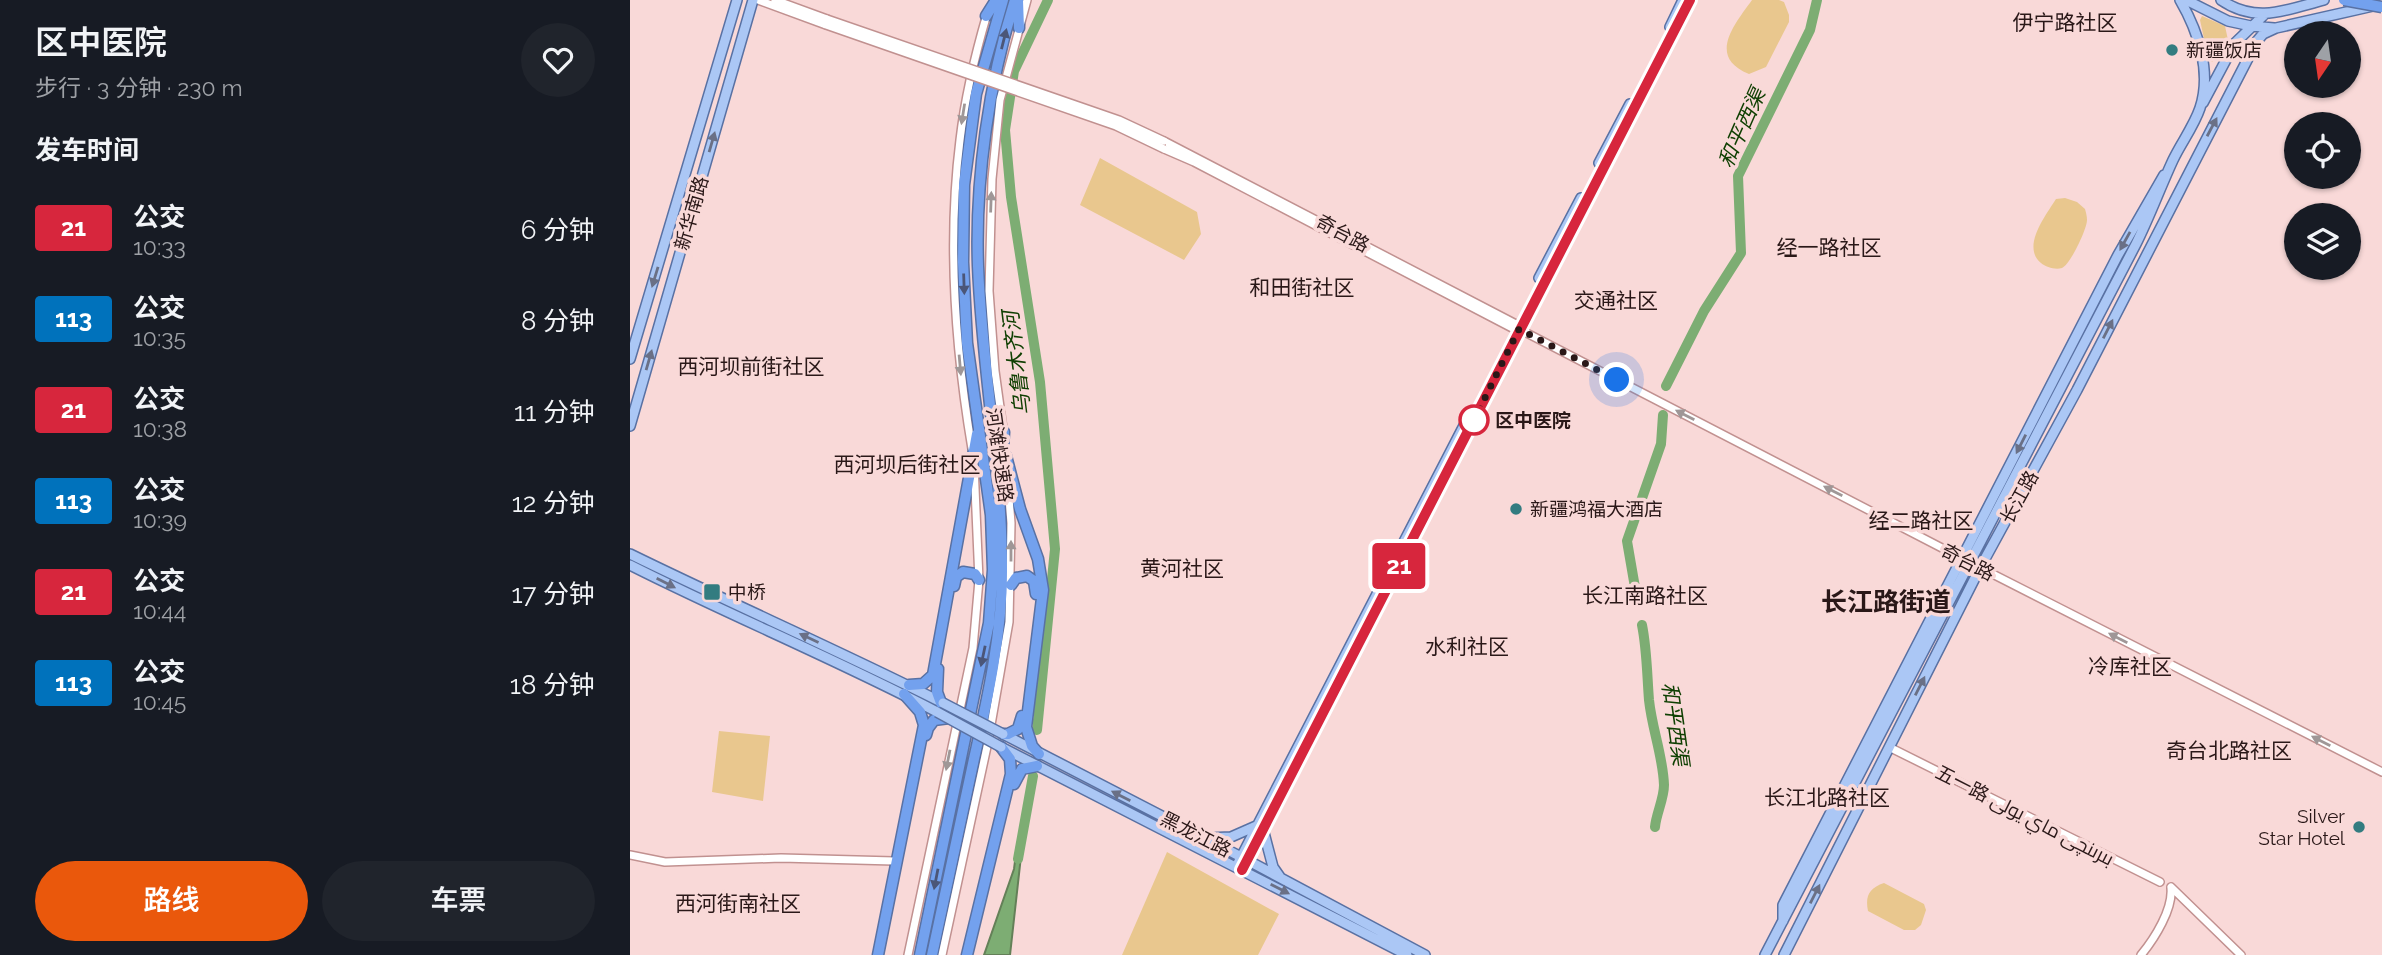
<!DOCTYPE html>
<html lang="zh">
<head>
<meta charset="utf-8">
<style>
	body { margin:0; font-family:Raleway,Cairo,"Noto Sans SC",sans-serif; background:#20242c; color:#f1f3f6; height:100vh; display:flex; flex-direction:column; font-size:26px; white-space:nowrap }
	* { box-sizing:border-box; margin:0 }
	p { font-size:23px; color:#9ea1a6 }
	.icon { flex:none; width:38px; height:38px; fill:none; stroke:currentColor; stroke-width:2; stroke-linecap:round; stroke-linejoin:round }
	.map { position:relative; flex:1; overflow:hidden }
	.sheet { display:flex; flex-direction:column; background:#171b24; width:630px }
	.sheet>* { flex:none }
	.badge { padding:0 14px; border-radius:5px; font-size:24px; line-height:46px }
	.needle { width:46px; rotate:193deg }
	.tools { position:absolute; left:1654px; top:21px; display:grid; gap:14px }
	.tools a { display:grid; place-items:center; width:77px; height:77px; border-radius:50%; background:#171b24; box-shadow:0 2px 5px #0004; font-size:35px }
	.you { position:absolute; width:35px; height:35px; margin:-18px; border:5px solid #fff; border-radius:50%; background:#1a73e8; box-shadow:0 0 0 10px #1a73e833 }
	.map>.badge { position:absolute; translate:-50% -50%; box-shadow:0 0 0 4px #fff }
	h2 { padding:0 35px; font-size:26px; line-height:63px }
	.round { display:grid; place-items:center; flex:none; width:74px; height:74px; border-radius:37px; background:#20242c }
	.summary { display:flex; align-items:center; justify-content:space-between; height:119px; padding:0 35px }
	h1 { font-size:33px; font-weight:600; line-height:52px }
	.action { display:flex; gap:14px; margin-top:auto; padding:14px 35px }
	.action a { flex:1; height:80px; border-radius:42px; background:#ea580c; color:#fff; font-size:28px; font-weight:600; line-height:80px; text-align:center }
	.action a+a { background:#20242c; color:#f1f3f6 }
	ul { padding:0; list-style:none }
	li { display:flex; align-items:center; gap:21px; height:91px; padding:0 35px }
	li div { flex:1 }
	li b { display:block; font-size:26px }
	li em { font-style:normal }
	li .badge { min-width:77px; font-weight:700; text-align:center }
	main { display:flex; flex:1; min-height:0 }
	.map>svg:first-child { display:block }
	.green { fill:#e9c78e }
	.water { fill:#7dad73; stroke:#648058; stroke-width:2 }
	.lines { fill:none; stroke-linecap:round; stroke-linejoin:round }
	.river { stroke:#7dad73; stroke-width:10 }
	.minor-casing { stroke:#c19190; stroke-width:10 }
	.major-casing { stroke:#5971a3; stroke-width:12 }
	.highway-casing { stroke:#5971a3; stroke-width:13 }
	.minor { stroke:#fff; stroke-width:7 }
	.major { stroke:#abc7f5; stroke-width:9 }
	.highway { stroke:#73a1ee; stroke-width:10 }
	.minor-bridge-casing { stroke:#c19190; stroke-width:10; stroke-linecap:butt }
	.major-bridge-casing { stroke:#5971a3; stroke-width:12; stroke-linecap:butt }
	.highway-bridge-casing { stroke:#5971a3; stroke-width:13; stroke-linecap:butt }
	.minor-bridge { stroke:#fff; stroke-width:7 }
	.major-bridge { stroke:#abc7f5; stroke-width:9 }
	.highway-bridge { stroke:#73a1ee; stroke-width:10 }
	.oneway { fill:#4b5678 }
	.oneway2 { fill:#9f9797 }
	.oneway3 { fill:#6a7086 }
	.line-casing { stroke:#fff; stroke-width:16 }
	.line { stroke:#d7263d; stroke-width:10 }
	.walk { stroke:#2a1818; stroke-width:7; stroke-dasharray:0 12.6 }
	.poi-dot { fill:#337c80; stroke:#f9d9d8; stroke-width:2.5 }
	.stop-dot { fill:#fff; stroke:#d7263d; stroke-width:3.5 }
	.labels { text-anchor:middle; stroke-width:7; stroke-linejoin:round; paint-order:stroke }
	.poi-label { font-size:19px; fill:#2a1818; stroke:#f9d9d8; text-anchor:start }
	.street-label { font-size:19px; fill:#2a1818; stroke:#f9d9d8 }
	.stop-label { font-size:19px; font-weight:bold; fill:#2a1818; stroke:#f9d9d8; text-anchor:start }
	.neighbourhood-label { font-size:21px; fill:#2a1818; stroke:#f9d9d8 }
	.water-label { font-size:21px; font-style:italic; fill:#104003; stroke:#f9d9d8 }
	.district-label { font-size:26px; font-weight:bold; fill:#2a1818; stroke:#f9d9d8 }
</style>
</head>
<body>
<main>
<section class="sheet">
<div class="summary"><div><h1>区中医院</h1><p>步行 · 3 分钟 · 230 m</p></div><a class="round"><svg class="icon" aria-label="heart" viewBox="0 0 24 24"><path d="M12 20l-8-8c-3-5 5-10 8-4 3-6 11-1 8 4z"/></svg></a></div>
<h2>发车时间</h2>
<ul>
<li><span class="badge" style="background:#d7263d;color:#fff">21</span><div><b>公交</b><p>10:33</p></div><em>6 分钟</em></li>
<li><span class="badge" style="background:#0072bc;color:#fff">113</span><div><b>公交</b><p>10:35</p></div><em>8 分钟</em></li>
<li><span class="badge" style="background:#d7263d;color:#fff">21</span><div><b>公交</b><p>10:38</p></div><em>11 分钟</em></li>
<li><span class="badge" style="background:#0072bc;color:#fff">113</span><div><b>公交</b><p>10:39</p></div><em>12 分钟</em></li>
<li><span class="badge" style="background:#d7263d;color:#fff">21</span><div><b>公交</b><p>10:44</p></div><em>17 分钟</em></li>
<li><span class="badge" style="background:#0072bc;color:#fff">113</span><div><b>公交</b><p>10:45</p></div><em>18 分钟</em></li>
</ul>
<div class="action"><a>路线</a><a>车票</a></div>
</section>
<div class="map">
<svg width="1752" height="955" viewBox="0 0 1752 955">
	<rect width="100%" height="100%" fill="#f9d9d8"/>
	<path class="green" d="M1122,0H1149L1154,2L1159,15V22L1136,67L1119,74C1077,57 1104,25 1122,0Z
		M1572,16L1595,26L1598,40L1589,57L1582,62L1578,57L1570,20Z
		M470,158L567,212L571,234L554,260L450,205Z
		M1435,198L1447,202L1455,209C1456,213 1457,216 1457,220C1457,229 1440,265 1432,268C1425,270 1416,267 1411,263C1391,247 1416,215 1426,199Z
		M89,731L140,736L133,801L82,792Z
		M537,852L649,914L628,955H492Z
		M1254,883L1294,904L1296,910L1291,925L1285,930H1274L1238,911C1235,896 1239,888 1254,883Z"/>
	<path class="water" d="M387,846L392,847L380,955H354L384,869Z"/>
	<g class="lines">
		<path class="river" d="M1036,386L1074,311L1111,253L1108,176L1180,30L1187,0
			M1007,599L997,541L1031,444L1033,415
			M1012,625C1017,650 1017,675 1019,700C1022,729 1033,756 1034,785C1034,799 1026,814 1025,827
			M407,730L425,549L410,382L381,197L375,130L384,71L418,0
			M388,859L403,776"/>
		<defs>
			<path id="minor" d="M128,0L196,25
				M145,0L197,19
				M534,141L886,324L889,329L1339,562L1752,772
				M534,149L564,162L884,329H889
				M374,436L365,371L359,291L362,179L370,100L397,0
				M342,449C325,348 317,243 330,140C335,97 345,55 357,14
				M1259,747L1530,882
				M0,855L35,862L151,858L264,861
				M1541,887L1611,955
				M278,955L343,648L349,580L344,465
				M312,955L358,742L379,622L381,523L377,473
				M1511,955C1525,938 1543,909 1541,888"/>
			<path id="major" d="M1556,0L1598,21L1621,26L1644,28
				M1591,0C1626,24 1656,10 1694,0
				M1040,27L1053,0
				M1573,103L1605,43L1635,14
				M969,163L1000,104
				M909,278L951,198
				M0,359L107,0
				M0,426L123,0
				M0,554C104,605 210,651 313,703
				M0,565C101,616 206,659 307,712
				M373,734L617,860L795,955
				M371,747L777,955
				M633,829L643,867L650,877
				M576,838L601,837L626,826
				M606,867L841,412
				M612,870L1060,0
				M1153,921V905L1488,255L1534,175
				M1135,955L1506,244C1520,216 1530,188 1543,160C1551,143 1564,126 1570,108C1582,72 1568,31 1550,0
				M1154,955L1350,568L1447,390L1627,41L1633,34L1646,28L1743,6"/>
			<path id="highway" d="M388,1L389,28
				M356,16L366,0
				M376,456L390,509L408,559L413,590L396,727L402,746L409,754
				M372,463L374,432
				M381,585L386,578L397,576L404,581L406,594
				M324,586L326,577L333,572L345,574L349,580
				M308,669L307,692L311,703
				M279,685L293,684L303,675L347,434
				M373,734H378L388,729L392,716
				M296,735L298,728L304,720L319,718
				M384,784L392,769L407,766
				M248,955L294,725L290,712L274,694
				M290,955L359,623L363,570L361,515L337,343L333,262L334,185L346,94L373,0
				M302,955C316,890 330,824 344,759C358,697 372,634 372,571C372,469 352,368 348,266C345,180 359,81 385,0
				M337,955L381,774L380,759L371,747"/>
		</defs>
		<use href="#minor" class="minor-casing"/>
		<use href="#major" class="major-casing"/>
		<use href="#highway" class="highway-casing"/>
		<use href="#minor" class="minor"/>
		<use href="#major" class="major"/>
		<use href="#highway" class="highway"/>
		<defs>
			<path id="minor-bridge" d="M197,19L489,120L534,141
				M196,25L486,126L534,149"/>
			<path id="major-bridge" d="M313,703L373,734
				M307,712L371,747"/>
			<path id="highway-bridge" d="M1714,0L1752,7"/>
		</defs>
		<use href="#minor-bridge" class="minor-bridge-casing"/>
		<use href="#major-bridge" class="major-bridge-casing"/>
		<use href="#highway-bridge" class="highway-bridge-casing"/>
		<use href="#minor-bridge" class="minor-bridge"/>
		<use href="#major-bridge" class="major-bridge"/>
		<use href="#highway-bridge" class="highway-bridge"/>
	</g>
	<defs><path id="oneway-solid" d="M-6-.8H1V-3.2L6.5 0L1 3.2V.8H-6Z" transform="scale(1.75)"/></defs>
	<g class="oneway">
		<use href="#oneway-solid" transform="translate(374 39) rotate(-76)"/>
		<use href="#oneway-solid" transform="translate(334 284) rotate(88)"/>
		<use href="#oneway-solid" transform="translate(353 656) rotate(102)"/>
		<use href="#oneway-solid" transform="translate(306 879) rotate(101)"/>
	</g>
	<g class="oneway2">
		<use href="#oneway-solid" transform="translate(333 114) rotate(99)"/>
		<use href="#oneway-solid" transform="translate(361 202) rotate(-88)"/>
		<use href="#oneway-solid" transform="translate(330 365) rotate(85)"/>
		<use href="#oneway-solid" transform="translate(1055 415) rotate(-153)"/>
		<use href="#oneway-solid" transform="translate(1203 491) rotate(-153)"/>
		<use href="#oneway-solid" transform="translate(381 551) rotate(-90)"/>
		<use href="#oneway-solid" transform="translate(1488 638) rotate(-153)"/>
		<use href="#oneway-solid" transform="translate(1691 741) rotate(-153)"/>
		<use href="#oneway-solid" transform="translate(318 760) rotate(101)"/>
	</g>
	<g class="oneway3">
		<use href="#oneway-solid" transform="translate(1582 127) rotate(-62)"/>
		<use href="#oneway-solid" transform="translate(82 142) rotate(-74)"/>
		<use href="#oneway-solid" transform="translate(1495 241) rotate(119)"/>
		<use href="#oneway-solid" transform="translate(25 277) rotate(107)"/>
		<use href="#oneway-solid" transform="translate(1478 329) rotate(-63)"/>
		<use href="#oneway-solid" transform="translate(19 360) rotate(-74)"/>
		<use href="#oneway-solid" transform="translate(1391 444) rotate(117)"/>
		<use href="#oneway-solid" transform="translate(36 583) rotate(27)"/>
		<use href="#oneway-solid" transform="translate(179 638) rotate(-155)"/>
		<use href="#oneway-solid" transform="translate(1290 686) rotate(-63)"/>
		<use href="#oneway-solid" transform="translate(491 796) rotate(-153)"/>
		<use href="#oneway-solid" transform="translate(650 889) rotate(27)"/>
		<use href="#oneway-solid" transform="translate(1185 894) rotate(-63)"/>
	</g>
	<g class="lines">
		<defs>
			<path id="line" d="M612,870L1060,0"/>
		</defs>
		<use href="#line" class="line-casing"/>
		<use href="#line" class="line"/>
		<path class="walk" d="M844,420L889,329L987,380"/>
	</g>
	<g class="poi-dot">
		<circle cx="1542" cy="50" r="7"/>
		<circle cx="886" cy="509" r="7"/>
		<rect x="73" y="583" width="18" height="18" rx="3.5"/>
		<circle cx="1729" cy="827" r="7"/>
	</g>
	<circle class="stop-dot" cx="844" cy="420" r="14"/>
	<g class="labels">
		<g class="poi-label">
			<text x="1556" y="57">新疆饭店</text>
			<text x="900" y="516">新疆鸿福大酒店</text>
			<text x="98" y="599">中桥</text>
			<text x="1715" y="823" text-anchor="end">Silver<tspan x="1715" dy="22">Star Hotel</tspan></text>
		</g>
		<g class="street-label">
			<text transform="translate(61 213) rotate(-74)" y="7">新华南路</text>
			<text transform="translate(713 233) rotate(28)" y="7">奇台路</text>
			<text transform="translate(370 455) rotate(82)" y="7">河滩快速路</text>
			<text transform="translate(1389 497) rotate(-61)" y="7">长江路</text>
			<text transform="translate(1338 562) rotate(27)" y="7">奇台路</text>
			<text transform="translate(1395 815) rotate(27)" y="7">五一路 بىرىنچى ماي يولى</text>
			<text transform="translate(566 834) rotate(27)" y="7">黑龙江路</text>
		</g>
		<g class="stop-label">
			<text x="865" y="427">区中医院</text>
		</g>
		<g class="neighbourhood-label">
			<text x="1435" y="30">伊宁路社区</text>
			<text x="1199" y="255">经一路社区</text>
			<text x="672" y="295">和田街社区</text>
			<text x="986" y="308">交通社区</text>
			<text x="121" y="374">西河坝前街社区</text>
			<text x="277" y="472">西河坝后街社区</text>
			<text x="1291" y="528">经二路社区</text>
			<text x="552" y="576">黄河社区</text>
			<text x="1015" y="603">长江南路社区</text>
			<text x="837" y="654">水利社区</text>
			<text x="1500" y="674">冷库社区</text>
			<text x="1599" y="758">奇台北路社区</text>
			<text x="1197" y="805">长江北路社区</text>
			<text x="108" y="911">西河街南社区</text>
		</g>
		<g class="water-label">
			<text transform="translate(1112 128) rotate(-66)" y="7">和平西渠</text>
			<text transform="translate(387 363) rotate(-97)" y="7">乌鲁木齐河</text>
			<text transform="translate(1045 724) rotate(82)" y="7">和平西渠</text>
		</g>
		<g class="district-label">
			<text x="1256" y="611">长江路街道</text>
		</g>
	</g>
</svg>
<div class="tools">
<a><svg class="needle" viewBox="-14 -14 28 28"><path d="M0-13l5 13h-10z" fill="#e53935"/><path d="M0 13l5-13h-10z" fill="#9ea1a6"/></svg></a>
<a><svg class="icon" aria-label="locate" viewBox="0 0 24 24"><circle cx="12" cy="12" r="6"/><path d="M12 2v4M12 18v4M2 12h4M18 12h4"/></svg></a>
<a><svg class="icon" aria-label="layers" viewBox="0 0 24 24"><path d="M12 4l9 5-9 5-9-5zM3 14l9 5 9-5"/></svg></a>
</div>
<div class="you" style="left:987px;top:380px"></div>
<b class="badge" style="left:769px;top:566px;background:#d7263d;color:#fff">21</b>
</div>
</main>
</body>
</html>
